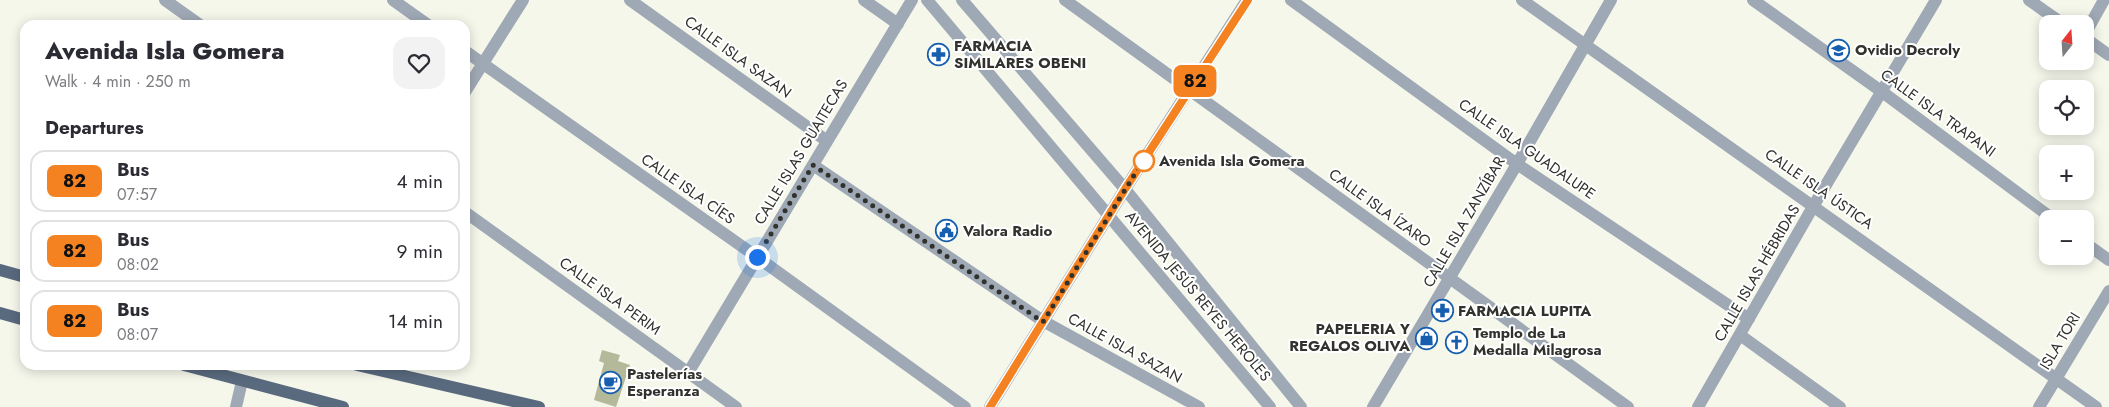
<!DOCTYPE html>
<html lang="en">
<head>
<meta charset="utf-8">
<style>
	body { margin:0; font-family:Jost,sans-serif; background:#f2f2f3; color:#2b2b33; height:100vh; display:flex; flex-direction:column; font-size:19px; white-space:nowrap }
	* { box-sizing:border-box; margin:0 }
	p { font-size:16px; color:#7c7c81 }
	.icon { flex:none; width:28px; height:28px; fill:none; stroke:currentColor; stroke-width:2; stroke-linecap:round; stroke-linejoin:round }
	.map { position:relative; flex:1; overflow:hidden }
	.drawer { position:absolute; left:20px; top:20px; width:450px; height:350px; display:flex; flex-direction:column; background:#fff; border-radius:15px; box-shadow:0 2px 12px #0003 }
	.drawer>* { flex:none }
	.badge { padding:0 10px; border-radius:8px; font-size:18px; line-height:32px }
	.needle { width:32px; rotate:17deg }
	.buttons { position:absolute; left:2039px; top:15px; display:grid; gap:10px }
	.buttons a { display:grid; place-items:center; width:55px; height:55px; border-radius:10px; background:#fff; box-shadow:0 2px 12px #0003; font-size:25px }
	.you { position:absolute; width:25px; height:25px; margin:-12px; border:4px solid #fff; border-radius:50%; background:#1a73e8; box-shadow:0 0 0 8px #1a73e833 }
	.map>.badge { position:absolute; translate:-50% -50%; box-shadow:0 0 0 2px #fff }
	h2 { padding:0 25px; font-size:19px; line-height:45px }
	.round { display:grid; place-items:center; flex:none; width:52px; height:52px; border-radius:15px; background:#f2f2f3 }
	.overview { display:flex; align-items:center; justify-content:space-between; height:85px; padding:0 25px }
	h1 { font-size:24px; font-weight:800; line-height:38px }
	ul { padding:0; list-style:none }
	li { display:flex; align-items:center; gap:15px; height:62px; margin:0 10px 8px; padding:0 15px; border:2px solid #e1e1e2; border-radius:15px }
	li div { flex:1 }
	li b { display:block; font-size:19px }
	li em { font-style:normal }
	li .badge { min-width:55px; font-weight:700; text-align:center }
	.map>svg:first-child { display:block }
	.building { fill:#b4ba99 }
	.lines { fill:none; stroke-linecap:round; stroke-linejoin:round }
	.minor { stroke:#9fa9b5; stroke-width:12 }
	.major { stroke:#59697e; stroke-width:12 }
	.line-casing { stroke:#fff; stroke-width:11 }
	.line { stroke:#f58220; stroke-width:8 }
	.walk { stroke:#31322d; stroke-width:5; stroke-dasharray:0 9 }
	.stop-dot { fill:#fff; stroke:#f58220; stroke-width:2.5 }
	.labels { text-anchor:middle; stroke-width:4; stroke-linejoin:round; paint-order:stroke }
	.poi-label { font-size:15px; font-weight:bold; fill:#31322d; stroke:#fff; text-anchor:start }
	.street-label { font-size:15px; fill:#31322d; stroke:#fff }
	.stop-label { font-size:15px; font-weight:bold; fill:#31322d; stroke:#fff; text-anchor:start }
</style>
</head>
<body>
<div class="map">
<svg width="2109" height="407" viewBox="0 0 2109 407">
	<rect width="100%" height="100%" fill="#f5f7eb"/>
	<path class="building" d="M602,350L620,355L618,361L630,365L616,407L594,400L604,363L599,361Z"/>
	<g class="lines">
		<path class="minor" d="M165,0L200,25
			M393,0L428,25
			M630,0L827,141
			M864,0L898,24
			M927,0L1270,407
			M962,0L1125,189L1301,407
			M1065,0L1628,407
			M1291,0L1517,164L1749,319
			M1522,0L2096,407
			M1753,0L1881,91L2053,219
			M2029,0L2063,24
			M2085,34L2104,0
			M2085,38L2109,55
			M465,51L757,257L965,407
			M465,92L523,0
			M813,165L1043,321L1199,407
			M465,212L736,407
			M2085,243L2109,260
			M1740,335L1840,407
			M688,373L912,0
			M236,407L242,381
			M990,407L1125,189L1247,0
			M1373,407L1517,164L1611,0
			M1698,407L1814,205L1936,0
			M2039,407L2109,291"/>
		<path class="major" d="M0,270L25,277
			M0,313L25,320
			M184,365L343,407
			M357,365L539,407"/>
	</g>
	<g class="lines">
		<defs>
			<path id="line" d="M990,407L1125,189L1248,0"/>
		</defs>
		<use href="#line" class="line-casing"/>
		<use href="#line" class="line"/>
		<path class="walk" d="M757,257L813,165L1043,322L1146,156L1144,161"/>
	</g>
	<defs>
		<symbol id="school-ring" viewBox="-11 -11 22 22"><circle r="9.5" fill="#fff" stroke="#165eae" stroke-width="1.5"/><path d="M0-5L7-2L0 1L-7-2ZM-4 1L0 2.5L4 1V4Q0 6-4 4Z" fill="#165eae"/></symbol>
		<symbol id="pharmacy-ring" viewBox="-11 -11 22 22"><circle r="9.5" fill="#fff" stroke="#165eae" stroke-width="1.5"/><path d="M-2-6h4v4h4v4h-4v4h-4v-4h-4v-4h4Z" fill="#165eae"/></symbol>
		<symbol id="civic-ring" viewBox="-11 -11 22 22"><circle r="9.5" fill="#fff" stroke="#165eae" stroke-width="1.5"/><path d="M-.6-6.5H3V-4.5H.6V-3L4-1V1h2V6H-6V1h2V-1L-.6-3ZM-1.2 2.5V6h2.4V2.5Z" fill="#165eae"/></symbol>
		<symbol id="shop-ring" viewBox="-11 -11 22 22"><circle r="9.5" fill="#fff" stroke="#165eae" stroke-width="1.5"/><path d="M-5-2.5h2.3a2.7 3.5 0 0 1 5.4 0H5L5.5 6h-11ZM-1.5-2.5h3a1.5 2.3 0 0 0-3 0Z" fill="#165eae"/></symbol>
		<symbol id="church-ring" viewBox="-11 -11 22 22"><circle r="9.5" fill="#fff" stroke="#165eae" stroke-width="1.5"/><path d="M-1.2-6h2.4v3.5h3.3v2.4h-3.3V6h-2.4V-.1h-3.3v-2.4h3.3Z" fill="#165eae"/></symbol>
		<symbol id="cafe-ring" viewBox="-11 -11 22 22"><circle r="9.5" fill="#fff" stroke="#165eae" stroke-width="1.5"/><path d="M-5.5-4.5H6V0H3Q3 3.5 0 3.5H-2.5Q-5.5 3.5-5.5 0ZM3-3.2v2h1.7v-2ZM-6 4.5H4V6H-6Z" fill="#165eae"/></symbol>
	</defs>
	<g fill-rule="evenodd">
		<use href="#school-ring" x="1826" y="38" width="25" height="25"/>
		<use href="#pharmacy-ring" x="926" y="42" width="25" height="25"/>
		<use href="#civic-ring" x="934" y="218" width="25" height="25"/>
		<use href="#pharmacy-ring" x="1430" y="298" width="25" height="25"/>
		<use href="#shop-ring" x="1414" y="326" width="25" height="25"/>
		<use href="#church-ring" x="1444" y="330" width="25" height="25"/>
		<use href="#cafe-ring" x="598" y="370" width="25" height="25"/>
	</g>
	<circle class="stop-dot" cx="1144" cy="161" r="10"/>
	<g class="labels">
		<g class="poi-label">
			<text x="954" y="51">FARMACIA<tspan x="954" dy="17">SIMILARES OBENI</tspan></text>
			<text x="1855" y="55">Ovidio Decroly</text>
			<text x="963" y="236">Valora Radio</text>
			<text x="1458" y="316">FARMACIA LUPITA</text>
			<text x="1410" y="334" text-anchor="end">PAPELERIA Y<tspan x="1410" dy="17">REGALOS OLIVA</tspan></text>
			<text x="1473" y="338">Templo de La<tspan x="1473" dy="17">Medalla Milagrosa</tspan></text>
			<text x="627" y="379">Pastelerías<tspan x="627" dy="17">Esperanza</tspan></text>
		</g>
		<g class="street-label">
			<text transform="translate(738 57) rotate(36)" y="5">CALLE ISLA SAZAN</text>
			<text transform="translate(1938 113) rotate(36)" y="5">CALLE ISLA TRAPANI</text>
			<text transform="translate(1527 149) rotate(35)" y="5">CALLE ISLA GUADALUPE</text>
			<text transform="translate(801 152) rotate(-59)" y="5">CALLE ISLAS GUAITECAS</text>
			<text transform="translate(688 189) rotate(35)" y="5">CALLE ISLA CÍES</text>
			<text transform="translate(1819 189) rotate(35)" y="5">CALLE ISLA ÚSTICA</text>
			<text transform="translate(1380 208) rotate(36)" y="5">CALLE ISLA ÍZARO</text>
			<text transform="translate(1464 222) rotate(-60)" y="5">CALLE ISLA ZANZÍBAR</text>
			<text transform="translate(1757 273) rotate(-60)" y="5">CALLE ISLAS HÉBRIDAS</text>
			<text transform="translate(610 296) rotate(36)" y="5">CALLE ISLA PERIM</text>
			<text transform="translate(1198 296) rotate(50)" y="5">AVENIDA JESÚS REYES HEROLES</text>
			<text transform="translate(2060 341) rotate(-59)" y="5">ISLA TORI</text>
			<text transform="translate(1125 348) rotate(29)" y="5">CALLE ISLA SAZAN</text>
		</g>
		<g class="stop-label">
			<text x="1159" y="166">Avenida Isla Gomera</text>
		</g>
	</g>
</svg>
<div class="buttons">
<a><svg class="needle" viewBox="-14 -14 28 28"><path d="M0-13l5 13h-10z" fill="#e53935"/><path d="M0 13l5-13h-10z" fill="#7c7c81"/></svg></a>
<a><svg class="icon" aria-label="locate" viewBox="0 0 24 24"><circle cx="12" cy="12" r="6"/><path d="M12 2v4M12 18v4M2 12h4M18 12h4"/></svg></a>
<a>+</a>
<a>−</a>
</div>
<div class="you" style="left:757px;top:257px"></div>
<b class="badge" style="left:1195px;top:81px;background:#f58220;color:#111">82</b>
<section class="drawer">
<div class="overview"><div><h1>Avenida Isla Gomera</h1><p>Walk · 4 min · 250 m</p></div><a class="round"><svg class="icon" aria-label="heart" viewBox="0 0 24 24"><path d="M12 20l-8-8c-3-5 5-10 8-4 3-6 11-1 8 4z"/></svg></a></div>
<h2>Departures</h2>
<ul>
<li><span class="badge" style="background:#f58220;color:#111">82</span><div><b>Bus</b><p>07:57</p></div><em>4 min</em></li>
<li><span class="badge" style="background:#f58220;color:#111">82</span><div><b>Bus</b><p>08:02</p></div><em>9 min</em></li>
<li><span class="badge" style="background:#f58220;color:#111">82</span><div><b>Bus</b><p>08:07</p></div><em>14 min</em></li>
</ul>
</section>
</div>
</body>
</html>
